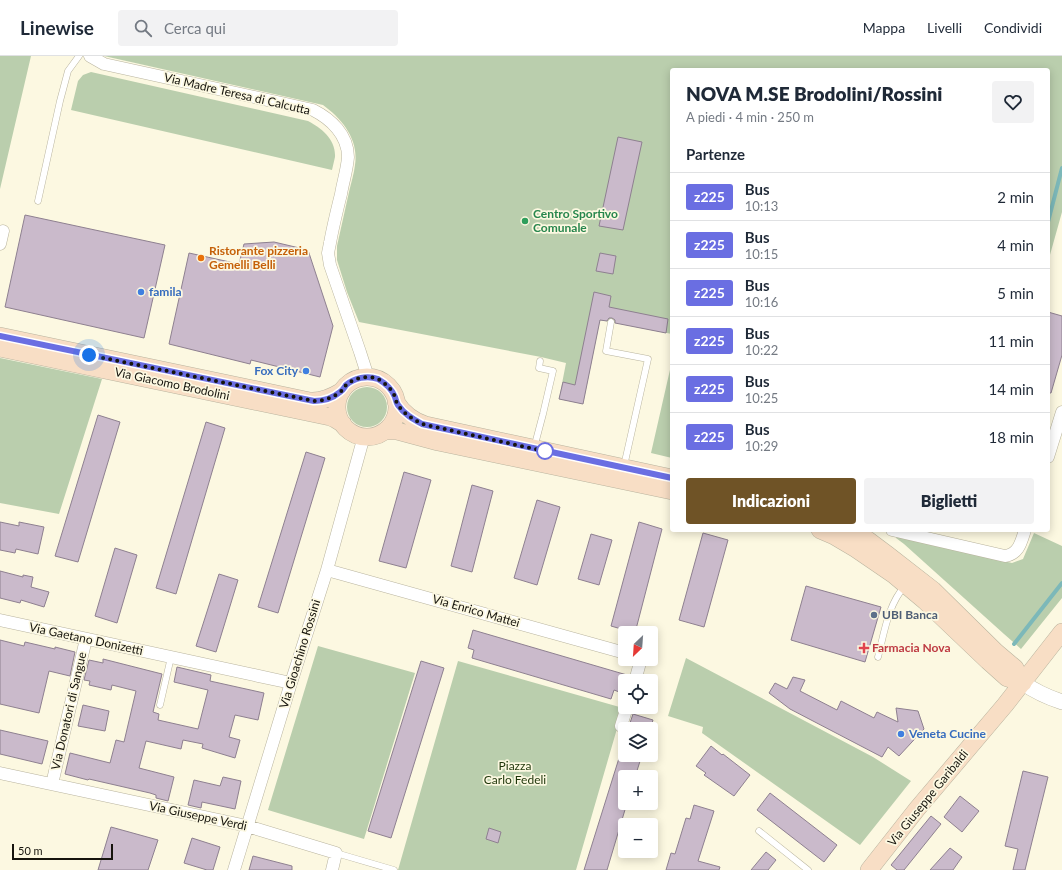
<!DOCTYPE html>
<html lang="it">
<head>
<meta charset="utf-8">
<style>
	body { margin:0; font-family:Lato,sans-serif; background:#f2f2f3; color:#1f2937; height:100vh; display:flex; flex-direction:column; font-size:15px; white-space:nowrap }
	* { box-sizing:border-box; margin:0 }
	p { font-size:13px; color:#747a83 }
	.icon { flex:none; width:22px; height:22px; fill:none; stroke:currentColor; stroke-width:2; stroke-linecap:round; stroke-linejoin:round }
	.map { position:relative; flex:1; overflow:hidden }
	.side { position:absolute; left:670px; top:12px; width:380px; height:464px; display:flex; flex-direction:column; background:#fff; border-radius:4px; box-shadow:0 2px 10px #0003 }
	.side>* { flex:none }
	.badge { padding:0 8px; border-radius:3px; font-size:14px; line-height:26px }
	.needle { width:26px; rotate:205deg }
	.controls { position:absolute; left:618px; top:570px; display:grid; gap:8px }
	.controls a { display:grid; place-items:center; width:40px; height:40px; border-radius:4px; background:#fff; box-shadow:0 2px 10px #0003; font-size:20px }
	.scale { position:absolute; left:12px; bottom:10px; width:101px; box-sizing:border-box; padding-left:4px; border:2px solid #16140d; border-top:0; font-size:11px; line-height:14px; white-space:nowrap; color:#16140d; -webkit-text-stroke:3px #fcf8e1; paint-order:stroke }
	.you { position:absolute; width:20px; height:20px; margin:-10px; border:3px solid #fff; border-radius:50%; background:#1a73e8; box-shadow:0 0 0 6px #1a73e833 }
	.map>.badge { position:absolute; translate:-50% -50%; box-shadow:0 0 0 2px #fff }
	h2 { padding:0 16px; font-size:15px; line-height:36px }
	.round { display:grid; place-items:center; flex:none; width:42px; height:42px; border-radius:4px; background:#f2f2f3 }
	.overview { display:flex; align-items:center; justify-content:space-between; height:68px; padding:0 16px }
	h1 { font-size:19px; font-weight:800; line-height:30px }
	.button { display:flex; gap:8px; margin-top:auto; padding:8px 16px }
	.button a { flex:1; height:46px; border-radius:4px; background:#6f5326; color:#fff; font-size:16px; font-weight:800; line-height:46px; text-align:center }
	.button a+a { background:#f2f2f3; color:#1f2937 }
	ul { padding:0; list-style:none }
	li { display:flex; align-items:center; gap:12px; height:48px; padding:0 16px; border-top:1px solid #e0e1e3 }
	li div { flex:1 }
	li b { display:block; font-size:15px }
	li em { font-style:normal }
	li .badge { min-width:44px; font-weight:700; text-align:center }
	header { display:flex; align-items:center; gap:24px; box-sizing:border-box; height:56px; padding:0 20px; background:#fff; border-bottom:1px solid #e0e1e3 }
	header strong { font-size:19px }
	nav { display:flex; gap:22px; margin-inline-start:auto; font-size:14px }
	.search { width:280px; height:36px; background:#f2f2f3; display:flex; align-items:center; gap:10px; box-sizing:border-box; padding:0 14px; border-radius:4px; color:#747a83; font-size:15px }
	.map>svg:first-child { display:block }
	.green { fill:#bacead }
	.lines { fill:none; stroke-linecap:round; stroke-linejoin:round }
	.stream { stroke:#7cb8b9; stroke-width:4 }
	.building { fill:#cabacb; stroke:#8e8090 }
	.service-casing { stroke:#b9b49f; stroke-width:7 }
	.minor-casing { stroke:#b9b49f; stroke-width:13 }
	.tertiary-casing { stroke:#b9b49f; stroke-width:16 }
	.secondary-casing { stroke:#b9b49f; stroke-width:18 }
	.service { stroke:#fff; stroke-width:6 }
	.minor { stroke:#fff; stroke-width:12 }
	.tertiary { stroke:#fff; stroke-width:15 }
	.secondary { stroke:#f8dec5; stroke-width:17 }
	.line-casing { stroke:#fff; stroke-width:9 }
	.line { stroke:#6a6ee2; stroke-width:6 }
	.walk { stroke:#16140d; stroke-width:4; stroke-dasharray:0 7.2 }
	.leisure-dot { fill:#2e9e5b; stroke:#fcf8e1; stroke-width:1.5 }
	.food-dot { fill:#e8710a; stroke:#fcf8e1; stroke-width:1.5 }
	.shop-dot { fill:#3f7fe0; stroke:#fcf8e1; stroke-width:1.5 }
	.stop-dot { fill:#fff; stroke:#6a6ee2; stroke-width:2 }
	.service-dot { fill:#5c6f8a; stroke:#fcf8e1; stroke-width:1.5 }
	.health-dot { fill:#e0444e; stroke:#fcf8e1; stroke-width:1.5 }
	.labels { text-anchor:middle; stroke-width:3.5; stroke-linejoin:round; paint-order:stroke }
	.street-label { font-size:12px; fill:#16140d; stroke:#fcf8e1 }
	.leisure-label { font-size:12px; font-weight:bold; fill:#27864d; stroke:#fcf8e1; text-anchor:start }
	.food-label { font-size:12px; font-weight:bold; fill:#c56008; stroke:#fcf8e1; text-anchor:start }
	.shop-label { font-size:12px; font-weight:bold; fill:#366cbe; stroke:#fcf8e1; text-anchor:start }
	.service-label { font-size:12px; font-weight:bold; fill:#4e5e75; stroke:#fcf8e1; text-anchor:start }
	.health-label { font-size:12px; font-weight:bold; fill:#be3a42; stroke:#fcf8e1; text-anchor:start }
	.park-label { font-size:12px; fill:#1e3509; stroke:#fcf8e1 }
</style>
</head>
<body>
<header>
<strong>Linewise</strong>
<div class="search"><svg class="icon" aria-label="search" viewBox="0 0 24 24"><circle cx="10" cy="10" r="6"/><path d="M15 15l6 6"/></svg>Cerca qui</div>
<nav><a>Mappa</a><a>Livelli</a><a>Condividi</a></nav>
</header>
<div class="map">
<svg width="1062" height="814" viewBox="0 0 1062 814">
	<rect width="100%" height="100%" fill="#fcf8e1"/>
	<path class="green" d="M0,0H31L0,133Z
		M104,0H1062V156L1048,206V14H672V278L600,264L583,348L559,343L566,307L541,301L359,266L347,236L337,204V190C341,172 345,154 349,136C351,127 354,118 355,109C359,83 342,63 323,49Z
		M91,16L308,65C321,72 336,83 335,101C334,105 333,110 332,114L71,54L78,25L83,19Z
		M0,302L102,323L59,458L0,447Z
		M672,305V402L651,397Z
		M347 351a20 20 0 1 1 40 0a20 20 0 1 1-40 0Z
		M1034,477L1062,490V542L1021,593L1004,578L904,488L896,482L897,480L1012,507L1023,503Z
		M318,590L415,617L364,783L268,754Z
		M686,602L873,701L911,725L860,789L702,677L703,671L668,660Z
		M458,605L623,652L576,814H398Z"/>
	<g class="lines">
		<path class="stream" d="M1048,166L1062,112
			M1014,588L1062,527"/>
	</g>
	<path class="building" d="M618,81L642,86L623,174L599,170Z
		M25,159L165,189L144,282L5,251Z
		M274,186L308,194L333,270L320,321L251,304L250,308L169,288L189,197L239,208L244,188Z
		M600,197L616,200L613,218L596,215Z
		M594,236L611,240L609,251L668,263L666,277L615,267V264L612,262H609L607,265L600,264L583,348L559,343L563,326L575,329Z
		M1048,256L1062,260V299L1051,337H1048Z
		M98,359L120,366L78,506L55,500Z
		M206,366L225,372L176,538L156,532Z
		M306,396L325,402L278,557L258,551Z
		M404,416L431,424L406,512L379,505Z
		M472,429L493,435L472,516L451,510Z
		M537,444L560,451L537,529L514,522Z
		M0,466L19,470V466L44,471L38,498L16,493L15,497L0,494Z
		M639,466L662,473L635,577L611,570Z
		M703,477L728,484L704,571L679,564Z
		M591,478L612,484L599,529L578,523Z
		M115,492L137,499L117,567L95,560Z
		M0,515L23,521V519L33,521L31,531L49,536L44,551L21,544L20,547L0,542Z
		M219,518L238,524L216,596L196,590Z
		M806,530L881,551L865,606L791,584Z
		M473,574L627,619L622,637L614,634L611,643L472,602L474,594L468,592Z
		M0,584L24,590L25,586L55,593V591L75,596L70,620L49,615L39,657L0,648Z
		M103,603L162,618L153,656L159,658L158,664L198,673L208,634L174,626L177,611L211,619L210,625L264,637L258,664L235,659L229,681L240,684L235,702L202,692L203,688L183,684L181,693L146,685L139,712L174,721L168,745L156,742V739L150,737L89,723L88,724L65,718L70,697L110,707L116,684L124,686L136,635L112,629L111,634L89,629L90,625L84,624L89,604L103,607Z
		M421,605L444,612L391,782L368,775Z
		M793,621L805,624L800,635L837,654L841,645L874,662L877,656L898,666L896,652L918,655L924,673L899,700L888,691L882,701L790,653L769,637L775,627L787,633Z
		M83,649L109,655L105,675L78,670Z
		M633,658L653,664L650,673H628Z
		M0,674L48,685L42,708L0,698Z
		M711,690L722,699L723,698L750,719L734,740L704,719L706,717L696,710Z
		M620,699H642L635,721H625V747H627L607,814H584Z
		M1023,715L1048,721L1025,814H1013L1018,793L1005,790Z
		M223,721L241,725L235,753L202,746L201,752L188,749L194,724L220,730Z
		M770,737L837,789L824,806L757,754Z
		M960,740L979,755L962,776L944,761Z
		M694,749L714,755L698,805L720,811L719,814H666L671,797L675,798L686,762L690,763Z
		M931,760L941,768L904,814H897L891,809Z
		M111,771L158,784L148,814H98Z
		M489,772L501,776L498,787L486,783Z
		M192,782L220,791L213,814H207L184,807Z
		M950,792L962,801L953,814H930Z
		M766,796L776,804L768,814H751Z
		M253,800L292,810V814H249Z"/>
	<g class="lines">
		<defs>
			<path id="service" d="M38,145L60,45L68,15L79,0
				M611,266L606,295L648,303L624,410
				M534,392L543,358L553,315L539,312L540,305
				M878,601C884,578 888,548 905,530
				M160,649L171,601
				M759,775L808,814
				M336,797L394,814"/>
			<path id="minor" d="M90,0L104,8L313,54C331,63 348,79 348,101C347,114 343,126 341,138C337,154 333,170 330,187L328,197L330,209L360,296L368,321
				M0,188L3,175
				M1048,401L1062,356
				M892,474L1005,500C1019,498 1021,486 1025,474
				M327,514L625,597
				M0,564L291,627
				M635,625L641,603
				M621,670L627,651
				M0,717L247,770L336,797L332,814
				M52,728L86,583
				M234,814L291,627L327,514L364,380"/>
			<path id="tertiary" d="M1023,627C1036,636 1047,641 1062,646"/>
			<path id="secondary" d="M0,280L310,345C322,346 332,341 342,335
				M0,292L330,361L335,363L343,368
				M337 351a30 30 0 1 1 60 0a30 30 0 1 1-60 0Z
				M396,346C403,357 413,365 426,369L672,422
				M385,375H397L438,386L672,435
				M820,474L834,480L856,493L894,519L925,545L988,605L1007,622L1023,627
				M850,474L868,484L888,499L933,534L996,596L1015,612L1023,627
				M869,814L917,753L1005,649L1062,576"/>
		</defs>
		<use href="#service" class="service-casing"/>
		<use href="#minor" class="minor-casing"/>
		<use href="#tertiary" class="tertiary-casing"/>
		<use href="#secondary" class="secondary-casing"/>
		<use href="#service" class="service"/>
		<use href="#minor" class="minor"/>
		<use href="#tertiary" class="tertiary"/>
		<use href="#secondary" class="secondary"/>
	</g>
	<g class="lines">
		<defs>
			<path id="line" d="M0,280L314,345C323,345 333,342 340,336C343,334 344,332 346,329C354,322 367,319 378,323C385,327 392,333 395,341C396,344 396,346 398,349C404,358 413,363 422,368L672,422"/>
		</defs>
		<use href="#line" class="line-casing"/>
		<use href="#line" class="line"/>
		<path class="walk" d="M89,299L314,345C323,345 333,342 340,336C343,334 344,332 346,329C354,322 367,319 378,323C385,327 392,333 395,341C396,344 396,346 398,349C404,358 413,363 422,368L548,396L545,395"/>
	</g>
	<circle class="leisure-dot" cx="525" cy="165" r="4"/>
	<circle class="food-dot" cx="201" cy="202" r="4"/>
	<g class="shop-dot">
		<circle cx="141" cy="236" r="4"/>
		<circle cx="306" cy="315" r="4"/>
		<circle cx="901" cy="678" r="4"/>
	</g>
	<circle class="stop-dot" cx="545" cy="395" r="8"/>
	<circle class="service-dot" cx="874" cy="559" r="4"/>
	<path class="health-dot" d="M862 586h4v4h4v4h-4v4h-4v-4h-4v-4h4z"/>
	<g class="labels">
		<g class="street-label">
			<text transform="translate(237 38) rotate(13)" y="4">Via Madre Teresa di Calcutta</text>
			<text transform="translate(172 328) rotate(12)" y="4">Via Giacomo Brodolini</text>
			<text transform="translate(476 555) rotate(16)" y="4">Via Enrico Mattei</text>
			<text transform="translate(86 583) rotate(12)" y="4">Via Gaetano Donizetti</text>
			<text transform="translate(300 598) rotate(-73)" y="4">Via Gioachino Rossini</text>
			<text transform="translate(69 655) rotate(-77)" y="4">Via Donatori di Sangue</text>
			<text transform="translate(928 742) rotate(-51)" y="4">Via Giuseppe Garibaldi</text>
			<text transform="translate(198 760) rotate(12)" y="4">Via Giuseppe Verdi</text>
		</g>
		<g class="leisure-label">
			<text x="533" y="162">Centro Sportivo<tspan x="533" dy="14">Comunale</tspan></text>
		</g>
		<g class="food-label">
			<text x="209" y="199">Ristorante pizzeria<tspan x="209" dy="14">Gemelli Belli</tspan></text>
		</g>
		<g class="shop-label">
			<text x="149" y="240">famila</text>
			<text x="298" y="319" text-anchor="end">Fox City</text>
			<text x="909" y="682">Veneta Cucine</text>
		</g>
		<g class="service-label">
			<text x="882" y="563">UBI Banca</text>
		</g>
		<g class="health-label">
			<text x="872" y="596">Farmacia Nova</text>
		</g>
		<g class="park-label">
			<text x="515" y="714">Piazza<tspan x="515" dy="14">Carlo Fedeli</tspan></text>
		</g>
	</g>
</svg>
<div class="controls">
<a><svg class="needle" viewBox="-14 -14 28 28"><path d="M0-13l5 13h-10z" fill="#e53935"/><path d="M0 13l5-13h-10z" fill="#747a83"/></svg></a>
<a><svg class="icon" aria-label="locate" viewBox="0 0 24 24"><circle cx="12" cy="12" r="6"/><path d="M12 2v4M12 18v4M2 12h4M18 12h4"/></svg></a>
<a><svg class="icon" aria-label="layers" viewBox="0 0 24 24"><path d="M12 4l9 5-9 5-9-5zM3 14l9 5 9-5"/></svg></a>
<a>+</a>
<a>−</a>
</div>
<div class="scale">50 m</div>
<div class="you" style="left:89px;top:299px"></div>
<section class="side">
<div class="overview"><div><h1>NOVA M.SE Brodolini/Rossini</h1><p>A piedi · 4 min · 250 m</p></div><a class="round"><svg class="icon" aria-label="heart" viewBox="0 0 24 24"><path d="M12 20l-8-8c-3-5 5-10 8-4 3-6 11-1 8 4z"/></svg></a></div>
<h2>Partenze</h2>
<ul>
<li><span class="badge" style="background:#6a6ee2;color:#fff">z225</span><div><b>Bus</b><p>10:13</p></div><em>2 min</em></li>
<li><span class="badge" style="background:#6a6ee2;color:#fff">z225</span><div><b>Bus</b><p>10:15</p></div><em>4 min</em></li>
<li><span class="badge" style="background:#6a6ee2;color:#fff">z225</span><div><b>Bus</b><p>10:16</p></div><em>5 min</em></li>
<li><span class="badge" style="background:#6a6ee2;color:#fff">z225</span><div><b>Bus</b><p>10:22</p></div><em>11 min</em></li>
<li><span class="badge" style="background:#6a6ee2;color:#fff">z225</span><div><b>Bus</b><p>10:25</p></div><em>14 min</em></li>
<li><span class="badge" style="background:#6a6ee2;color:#fff">z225</span><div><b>Bus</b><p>10:29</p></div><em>18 min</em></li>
</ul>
<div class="button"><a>Indicazioni</a><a>Biglietti</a></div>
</section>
</div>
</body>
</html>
